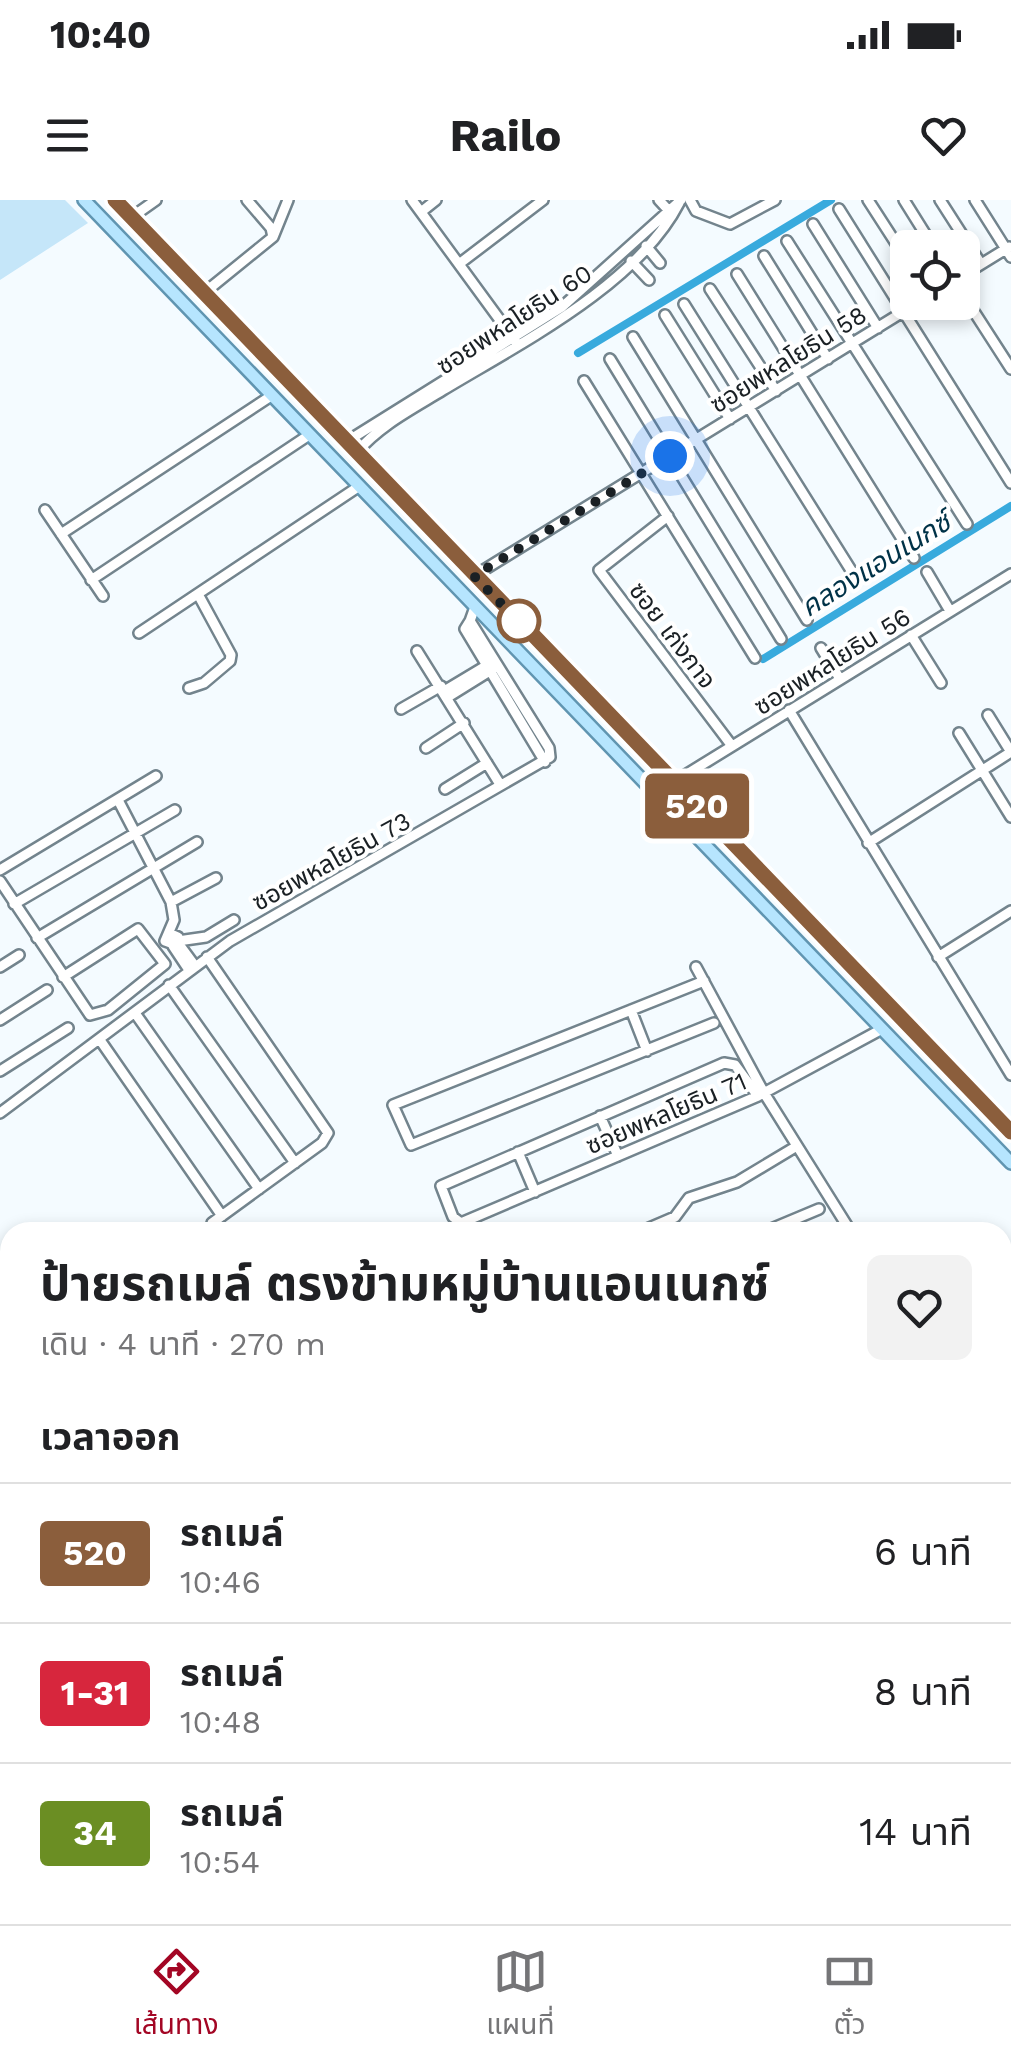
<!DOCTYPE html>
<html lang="th">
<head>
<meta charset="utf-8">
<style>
	body { margin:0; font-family:"Work Sans","Noto Sans Thai",sans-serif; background:#f2f2f2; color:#202124; height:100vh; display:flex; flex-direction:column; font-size:38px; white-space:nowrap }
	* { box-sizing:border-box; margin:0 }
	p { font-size:32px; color:#757577 }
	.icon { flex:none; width:55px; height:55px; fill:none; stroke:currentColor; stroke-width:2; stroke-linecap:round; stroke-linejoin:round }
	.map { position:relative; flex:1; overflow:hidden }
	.panel { position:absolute; left:0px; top:1022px; width:1012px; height:702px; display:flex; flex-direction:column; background:#fff; border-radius:30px 30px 0 0; box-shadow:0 5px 15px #0003 }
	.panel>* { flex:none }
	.badge { padding:0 20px; border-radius:8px; font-size:35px; line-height:65px }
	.fabs { position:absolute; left:890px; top:30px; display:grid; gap:20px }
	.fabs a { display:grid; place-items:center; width:90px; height:90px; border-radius:15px; background:#fff; box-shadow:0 5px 15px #0003; font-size:50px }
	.you { position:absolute; width:50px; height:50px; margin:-25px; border:8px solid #fff; border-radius:50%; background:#1a73e8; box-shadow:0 0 0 15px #1a73e833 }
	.map>.badge { position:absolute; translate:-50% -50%; box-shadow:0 0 0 5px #fff }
	h2 { padding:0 40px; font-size:38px; line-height:90px }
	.round { display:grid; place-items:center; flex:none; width:105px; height:105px; border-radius:15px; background:#f2f2f2 }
	.summary { display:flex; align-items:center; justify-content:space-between; height:170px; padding:0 40px }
	h1 { font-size:48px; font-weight:700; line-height:75px }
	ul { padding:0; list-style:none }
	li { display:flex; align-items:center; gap:30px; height:140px; padding:0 40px; border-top:2px solid #e0e0e0 }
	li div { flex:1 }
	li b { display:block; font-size:38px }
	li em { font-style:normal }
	li .badge { min-width:110px; font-weight:700; text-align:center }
	.status { display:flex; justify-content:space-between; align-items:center; height:70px; padding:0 50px; background:#fff; direction:ltr }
	.status svg { height:28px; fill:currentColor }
	header { display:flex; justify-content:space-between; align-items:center; height:130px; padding:0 40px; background:#fff; font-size:45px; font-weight:700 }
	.tabs { display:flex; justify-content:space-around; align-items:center; height:140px; border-top:2px solid #e0e0e0; background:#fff; font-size:28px; color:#757577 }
	.tabs a { display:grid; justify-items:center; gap:5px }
	.tabs .active { color:#a30624 }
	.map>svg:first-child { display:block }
	.green { fill:#c5e6f9 }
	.water { fill:#38aadd }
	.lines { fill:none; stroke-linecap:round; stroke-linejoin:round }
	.canal { stroke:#38aadd; stroke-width:8 }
	.minor-casing { stroke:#73848d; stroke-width:14 }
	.major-casing { stroke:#6095b1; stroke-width:16 }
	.minor { stroke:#fff; stroke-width:9 }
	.major { stroke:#b6e5fe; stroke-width:11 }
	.line-casing { stroke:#fff; stroke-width:22 }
	.line { stroke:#8b5e3c; stroke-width:15 }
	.walk { stroke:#1a2024; stroke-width:10; stroke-dasharray:0 18 }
	.stop-dot { fill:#fff; stroke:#8b5e3c; stroke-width:5 }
	.labels { text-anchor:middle; stroke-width:8; stroke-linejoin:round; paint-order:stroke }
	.street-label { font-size:25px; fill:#1a2024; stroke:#fff }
	.water-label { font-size:28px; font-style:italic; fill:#003247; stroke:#fff }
</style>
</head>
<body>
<div class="status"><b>10:40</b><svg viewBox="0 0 49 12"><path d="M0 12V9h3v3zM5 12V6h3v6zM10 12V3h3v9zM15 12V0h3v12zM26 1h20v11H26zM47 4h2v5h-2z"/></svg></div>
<header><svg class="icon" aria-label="menu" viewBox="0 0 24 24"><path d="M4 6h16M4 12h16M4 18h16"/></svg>Railo<svg class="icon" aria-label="heart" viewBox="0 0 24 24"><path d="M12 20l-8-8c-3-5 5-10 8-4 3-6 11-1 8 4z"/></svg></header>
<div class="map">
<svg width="1011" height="1724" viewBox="0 0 1011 1724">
	<rect width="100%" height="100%" fill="#f4fbff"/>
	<path class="green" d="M0,0H65L88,23L0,80Z
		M1003,1297L1011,1310V1724H998L987,1715H1002Z
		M247,1715H439L440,1724H248Z"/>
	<path class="water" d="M10,1138V1715H235L236,1724H0V1139Z
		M1011,1524V1646L1003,1647V1526Z
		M444,1715H816V1716L813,1724H445Z"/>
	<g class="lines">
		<path class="canal" d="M578,153L831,0
			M763,459L1011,306"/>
		<defs>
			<path id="minor" d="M247,0L271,28L273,37
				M412,0L516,142
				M659,0L671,13
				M690,0L696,11L730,24L775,0
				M868,0L908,62
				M904,0L934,48
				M940,0L981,64
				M975,0L1011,57
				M839,9L1011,283
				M421,12L436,0
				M132,17L156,0
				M813,24L878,128
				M787,41L967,324
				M646,46L660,63
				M764,56L828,159
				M631,61L649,80
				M459,64L543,0
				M737,74L914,358
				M962,76L1009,47
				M710,89L776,191
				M204,93L273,37L288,0
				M962,93L1011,169
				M684,104L854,375
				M665,115L730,219
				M633,137L807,420
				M610,159L781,439
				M584,181L755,458
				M346,242L562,107L681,0
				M356,253C380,225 412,209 443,190C519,144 637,85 679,3
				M45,310L103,396
				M668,316L599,370L732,546
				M61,334L271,196
				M927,372L950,411
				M474,376L919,102
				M91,380L309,235
				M470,421L465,429L545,562
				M139,433L358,287
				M911,435L941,483
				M821,448L840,479
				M417,451L498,581
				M189,488L204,483L230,461L231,455L199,396
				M444,491L489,464
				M448,497L493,469
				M401,509L441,486
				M789,510L1011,875
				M959,533L1011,617
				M426,548L464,523
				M674,582L1011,374
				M445,589L487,563
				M118,600L171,702L174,720L165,741L176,745L178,737L169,733
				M868,643L1011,552L988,515
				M0,670L156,576
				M0,681L90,815L108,810L165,764L138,729L63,777
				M171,702L216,678
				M14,704L175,610
				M37,738L197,642
				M178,741L206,737L234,720
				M178,743L195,766
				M173,746L189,770
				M207,757L328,933L322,943L212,1023
				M938,757L1011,711
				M0,767L19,755
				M696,767L764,893L851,1032
				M704,781L393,905L411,945L714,823
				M169,785L295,963
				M631,810L647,851
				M135,813L259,989
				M0,820L47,790
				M100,840L222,1016
				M0,871L68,828
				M758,896L735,865L724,863L441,986L453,1017L461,1023L758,896L882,829
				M0,913L230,741L550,557L549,548L470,421L475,407
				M600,916L618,956
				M518,952L535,992
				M640,1032L675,1017L689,998L737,982L797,946
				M764,1032L819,1009
				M0,1084L10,1083
				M985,1715L995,1724"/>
			<path id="major" d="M84,0L1011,963
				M115,0L1011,932"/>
		</defs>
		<use href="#minor" class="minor-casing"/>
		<use href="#major" class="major-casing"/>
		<use href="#minor" class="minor"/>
		<use href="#major" class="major"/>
	</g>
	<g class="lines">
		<defs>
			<path id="line" d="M115,0L1011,932"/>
		</defs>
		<use href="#line" class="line-casing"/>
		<use href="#line" class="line"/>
		<path class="walk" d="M519,421L522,425L474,376L670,256"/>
	</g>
	<circle class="stop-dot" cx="519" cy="421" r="20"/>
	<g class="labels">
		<g class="street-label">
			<text transform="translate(514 119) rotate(-33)" y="9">ซอยพหลโยธิน 60</text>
			<text transform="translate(788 159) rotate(-32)" y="9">ซอยพหลโยธิน 58</text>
			<text transform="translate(673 435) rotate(53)" y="9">ซอย เก่งกาจ</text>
			<text transform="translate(832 461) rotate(-32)" y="9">ซอยพหลโยธิน 56</text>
			<text transform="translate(331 661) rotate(-29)" y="9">ซอยพหลโยธิน 73</text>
			<text transform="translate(666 913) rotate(-23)" y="9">ซอยพหลโยธิน 71</text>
		</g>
		<g class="water-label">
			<text transform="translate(875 364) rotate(-32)" y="10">คลองแอนเนกซ์</text>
		</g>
	</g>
</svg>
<div class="fabs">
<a><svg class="icon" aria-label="locate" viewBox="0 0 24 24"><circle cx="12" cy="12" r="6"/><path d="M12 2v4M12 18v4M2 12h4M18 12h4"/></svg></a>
</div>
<div class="you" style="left:670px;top:256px"></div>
<b class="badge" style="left:697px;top:606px;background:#8b5e3c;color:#fff">520</b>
<section class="panel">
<div class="summary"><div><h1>ป้ายรถเมล์ ตรงข้ามหมู่บ้านแอนเนกซ์</h1><p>เดิน · 4 นาที · 270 m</p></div><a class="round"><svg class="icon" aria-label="heart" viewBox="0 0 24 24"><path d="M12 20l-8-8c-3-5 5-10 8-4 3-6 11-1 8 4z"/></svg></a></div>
<h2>เวลาออก</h2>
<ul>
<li><span class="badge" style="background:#8b5e3c;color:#fff">520</span><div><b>รถเมล์</b><p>10:46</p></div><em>6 นาที</em></li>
<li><span class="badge" style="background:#d7263d;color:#fff">1-31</span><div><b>รถเมล์</b><p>10:48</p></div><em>8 นาที</em></li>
<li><span class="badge" style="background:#6b8e23;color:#fff">34</span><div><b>รถเมล์</b><p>10:54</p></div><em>14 นาที</em></li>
</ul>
</section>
</div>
<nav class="tabs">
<a class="active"><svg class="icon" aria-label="directions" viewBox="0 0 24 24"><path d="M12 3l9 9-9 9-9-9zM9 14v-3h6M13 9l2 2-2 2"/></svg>เส้นทาง</a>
<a><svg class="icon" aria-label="map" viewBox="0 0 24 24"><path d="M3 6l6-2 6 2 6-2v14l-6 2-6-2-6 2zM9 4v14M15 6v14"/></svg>แผนที่</a>
<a><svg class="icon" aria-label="tickets" viewBox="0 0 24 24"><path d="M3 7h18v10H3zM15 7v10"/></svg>ตั๋ว</a>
</nav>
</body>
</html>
